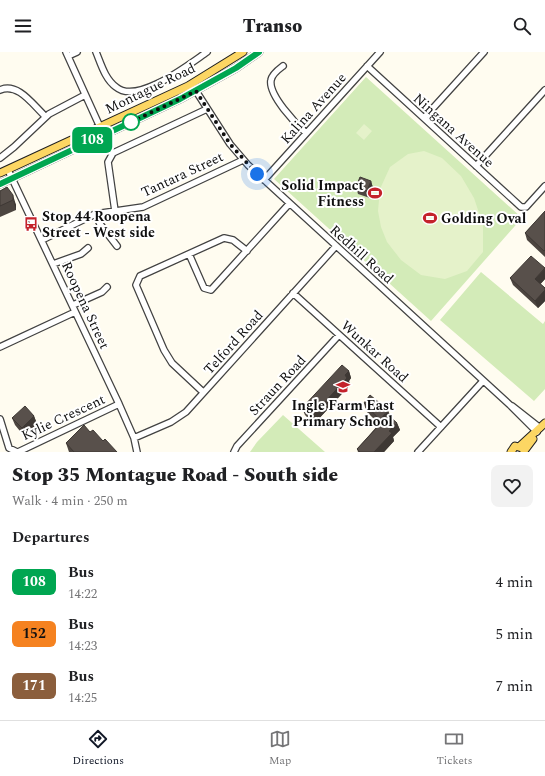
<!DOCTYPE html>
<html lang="en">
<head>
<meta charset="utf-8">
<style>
	body { margin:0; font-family:Spectral,serif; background:#f2f2f2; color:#202124; height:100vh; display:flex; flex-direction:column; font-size:15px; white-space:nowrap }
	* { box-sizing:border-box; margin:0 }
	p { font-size:13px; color:#757577 }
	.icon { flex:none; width:22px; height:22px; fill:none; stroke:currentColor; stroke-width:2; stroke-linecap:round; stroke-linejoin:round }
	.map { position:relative; height:400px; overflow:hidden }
	.panel { display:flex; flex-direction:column; background:#fff; flex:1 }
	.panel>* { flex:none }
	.badge { padding:0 8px; border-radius:6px; font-size:14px; line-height:26px }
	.you { position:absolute; width:20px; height:20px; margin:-10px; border:3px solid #fff; border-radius:50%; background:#1a73e8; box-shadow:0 0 0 6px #1a73e833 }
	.map>.badge { position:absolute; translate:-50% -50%; box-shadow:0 0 0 2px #fff }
	h2 { padding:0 12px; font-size:15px; line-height:36px }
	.round { display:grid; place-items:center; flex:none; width:42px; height:42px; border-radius:8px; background:#f2f2f2 }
	.headline { display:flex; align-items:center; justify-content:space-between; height:68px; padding:0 12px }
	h1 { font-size:19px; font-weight:800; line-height:30px }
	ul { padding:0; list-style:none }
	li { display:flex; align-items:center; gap:12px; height:52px; padding:0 12px }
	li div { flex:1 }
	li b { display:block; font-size:15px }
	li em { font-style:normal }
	li .badge { min-width:44px; font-weight:700; text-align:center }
	header { display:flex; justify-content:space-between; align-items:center; height:52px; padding:0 12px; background:#fff; font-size:18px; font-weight:800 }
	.tabs { display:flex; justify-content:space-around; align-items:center; height:56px; border-top:1px solid #e0e0e0; background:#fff; font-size:11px; color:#757577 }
	.tabs a { display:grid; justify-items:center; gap:2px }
	.tabs .active { color:#111827 }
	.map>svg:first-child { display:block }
	.park { fill:#d3ebb8 }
	.pitch { fill:#e5f2ca }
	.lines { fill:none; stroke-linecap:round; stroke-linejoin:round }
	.minor-casing { stroke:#424242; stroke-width:8 }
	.major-casing { stroke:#202020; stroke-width:9 }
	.minor { stroke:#fff; stroke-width:5.5 }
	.major { stroke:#fcd663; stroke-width:7 }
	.wall { fill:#4c4540 }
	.shaded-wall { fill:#3e3834 }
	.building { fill:#58504b; stroke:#3e3834 }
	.line-casing { stroke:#fff; stroke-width:9 }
	.line { stroke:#00a651; stroke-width:6 }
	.walk { stroke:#0f0f0f; stroke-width:4; stroke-dasharray:0 7.2 }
	.stop-dot { fill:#fff; stroke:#00a651; stroke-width:2 }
	.labels { text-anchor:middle; stroke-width:4; stroke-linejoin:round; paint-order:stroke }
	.street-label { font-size:14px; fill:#0f0f0f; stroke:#fff }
	.poi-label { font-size:14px; font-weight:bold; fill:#0f0f0f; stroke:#fff; text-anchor:start }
</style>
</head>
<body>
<header><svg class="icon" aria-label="menu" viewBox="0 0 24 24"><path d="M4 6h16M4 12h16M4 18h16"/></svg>Transo<svg class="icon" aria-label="search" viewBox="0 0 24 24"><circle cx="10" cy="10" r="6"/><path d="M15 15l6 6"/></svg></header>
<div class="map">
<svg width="545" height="400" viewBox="0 0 545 400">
	<rect width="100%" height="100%" fill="#fffcf0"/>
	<path class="park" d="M366,25L522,166L431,269L274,127Z
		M481,220L543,272L545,269V337L534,349L440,268Z
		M283,363L325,400H250L257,390Z"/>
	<path class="pitch" d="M364,72L372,79L364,88L356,81Z
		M424,99L442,106L461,124L474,146L483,173V200L467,219L445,227L421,223L401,208L387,190L381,175L378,159L380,137L390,115L408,102Z"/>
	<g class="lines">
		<defs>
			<path id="minor" d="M66,0L100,75
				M96,0C101,12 105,27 116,35C137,53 188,13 207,0
				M68,4L77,0
				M283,14C279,17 272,22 271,28C268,43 296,72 306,81
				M367,14L521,155H526L545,134
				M0,38C18,30 33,53 45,64
				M196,39L230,92L248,113L510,353L537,380
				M424,66L484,0
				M0,106L14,95L49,62L85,43
				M476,114L545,38
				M8,118L119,352L134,386L137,400
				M264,128L380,0
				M115,159L108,110L113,101L207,57
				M95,162L100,172L117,194
				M42,188L95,162L143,155L243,108
				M189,202L204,236L211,238L289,152
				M53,212L81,202L88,196
				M293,241L441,375
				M73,253L102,240L107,235
				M0,295L75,260
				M203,340L172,311L164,298L136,233L140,224L224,186L233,188L247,199
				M512,354L540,376
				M0,367L9,396L17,400
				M134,386L171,370L186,360L336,194
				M18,400L119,352
				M234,400L237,394L339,283
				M418,400L483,329"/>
			<path id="major" d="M0,121L188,34L243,0
				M0,132L180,47L236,16L259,0
				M520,394L545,371
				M524,399L533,387
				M511,400L515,394L522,396"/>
		</defs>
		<use href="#minor" class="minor-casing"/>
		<use href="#major" class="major-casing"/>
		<use href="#minor" class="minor"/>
		<use href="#major" class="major"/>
	</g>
	<path class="wall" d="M371,129L373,136L370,146L358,142L356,135Z
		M7,135L16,153V158L0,165V139Z
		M545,159V205L527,188L525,181Z
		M545,216V227L540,232L545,236V249L538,256L513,233L510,226Z
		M349,319L351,326L349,329L350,333L314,372L305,363L302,356Z
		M364,351L391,365L397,371L400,378L393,385L394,389L384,400H358L357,397L379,372L366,359Z
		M34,364L37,372L24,384L15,373L12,366Z
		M90,380L103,389L117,400H69L66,391Z"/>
	<path class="shaded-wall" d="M371,129L373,136L370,146L367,139Z
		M13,143L16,153V158L13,148Z
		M545,217V227L538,235L535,227Z
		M545,238V249L538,256L535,249Z
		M349,319L351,326L349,329L350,333L314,372L311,365Z
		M388,358L391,366L382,376L380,368Z
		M34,364L37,372L24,384L22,376Z
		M397,371L400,378L393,385L394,389L384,400H374L389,379Z"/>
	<path class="building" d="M360,125L371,129L367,139L356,135Z
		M7,135L13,143V148L0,154V139Z
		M545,159V198L544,199L525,181Z
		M531,204L545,216L535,227L545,236V238L535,249L510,226Z
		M342,313L349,319L345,323L347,326L311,365L302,356Z
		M370,343L388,358L380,368L364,351Z
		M25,354L34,364L22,376L12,366Z
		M390,365L397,371L389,379L392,381L374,400H360L357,397L381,371L382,373Z
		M84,373L90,380L93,378L103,389L105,387L117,400H74L66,391Z"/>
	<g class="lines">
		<defs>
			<path id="line" d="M0,132L180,47L236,16L259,0"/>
		</defs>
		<use href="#line" class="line-casing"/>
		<use href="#line" class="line"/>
		<path class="walk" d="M131,70L125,73L196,39L230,92L257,122"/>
	</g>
	<defs>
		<symbol id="stadium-bare" viewBox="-9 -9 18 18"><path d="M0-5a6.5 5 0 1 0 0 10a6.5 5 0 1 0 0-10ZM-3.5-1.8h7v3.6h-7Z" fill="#c4222b" stroke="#fff" stroke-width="2.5" paint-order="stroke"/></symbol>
		<symbol id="bus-bare" viewBox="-9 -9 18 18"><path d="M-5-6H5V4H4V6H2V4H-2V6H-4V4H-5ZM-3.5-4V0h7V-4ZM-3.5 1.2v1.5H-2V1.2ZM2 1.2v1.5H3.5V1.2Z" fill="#c4222b" stroke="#fff" stroke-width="2.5" paint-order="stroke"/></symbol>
		<symbol id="school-bare" viewBox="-9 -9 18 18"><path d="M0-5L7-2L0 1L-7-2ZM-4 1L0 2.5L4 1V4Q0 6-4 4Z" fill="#c4222b" stroke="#fff" stroke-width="2.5" paint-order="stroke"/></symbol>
	</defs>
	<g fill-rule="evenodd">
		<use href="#stadium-bare" x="365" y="131" width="20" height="20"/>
		<use href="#stadium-bare" x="420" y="156" width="20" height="20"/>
		<use href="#bus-bare" x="21" y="162" width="20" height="20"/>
		<use href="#school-bare" x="333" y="325" width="20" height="20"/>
	</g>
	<circle class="stop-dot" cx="131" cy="70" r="8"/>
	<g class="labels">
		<g class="street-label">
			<text transform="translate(150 36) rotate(-26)" y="5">Montague Road</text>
			<text transform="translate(313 56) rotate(-48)" y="5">Kalina Avenue</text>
			<text transform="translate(454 78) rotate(42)" y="5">Ningana Avenue</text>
			<text transform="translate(182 122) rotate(-25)" y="5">Tantara Street</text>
			<text transform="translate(362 202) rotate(42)" y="5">Redhill Road</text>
			<text transform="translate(86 253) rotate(65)" y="5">Roopena Street</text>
			<text transform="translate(233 290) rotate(-48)" y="5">Telford Road</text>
			<text transform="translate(375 299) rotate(42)" y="5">Wunkar Road</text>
			<text transform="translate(277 333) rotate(-47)" y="5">Straun Road</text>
			<text transform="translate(63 365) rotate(-25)" y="5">Kylie Crescent</text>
		</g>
		<g class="poi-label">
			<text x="364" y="138" text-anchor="end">Solid Impact<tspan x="364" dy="16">Fitness</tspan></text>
			<text x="42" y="169">Stop 44 Roopena<tspan x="42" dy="16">Street - West side</tspan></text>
			<text x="441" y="171">Golding Oval</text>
			<text x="343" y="358" text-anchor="middle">Ingle Farm East<tspan x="343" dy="16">Primary School</tspan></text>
		</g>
	</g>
</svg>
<div class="you" style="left:257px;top:122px"></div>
<b class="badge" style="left:92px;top:88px;background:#00a651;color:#fff">108</b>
</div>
<section class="panel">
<div class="headline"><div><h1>Stop 35 Montague Road - South side</h1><p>Walk · 4 min · 250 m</p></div><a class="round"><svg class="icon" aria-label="heart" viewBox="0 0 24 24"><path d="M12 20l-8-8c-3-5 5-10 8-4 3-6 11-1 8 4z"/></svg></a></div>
<h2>Departures</h2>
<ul>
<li><span class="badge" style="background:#00a651;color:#fff">108</span><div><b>Bus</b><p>14:22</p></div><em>4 min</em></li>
<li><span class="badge" style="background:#f58220;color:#111">152</span><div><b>Bus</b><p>14:23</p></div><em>5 min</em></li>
<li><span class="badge" style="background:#8b5e3c;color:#fff">171</span><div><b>Bus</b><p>14:25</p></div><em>7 min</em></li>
</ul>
</section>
<nav class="tabs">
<a class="active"><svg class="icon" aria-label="directions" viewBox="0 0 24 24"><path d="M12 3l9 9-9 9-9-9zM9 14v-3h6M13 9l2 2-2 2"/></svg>Directions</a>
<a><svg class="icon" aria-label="map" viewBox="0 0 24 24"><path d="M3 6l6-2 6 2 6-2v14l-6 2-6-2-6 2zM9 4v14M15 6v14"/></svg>Map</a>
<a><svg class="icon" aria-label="tickets" viewBox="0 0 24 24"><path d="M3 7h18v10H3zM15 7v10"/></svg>Tickets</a>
</nav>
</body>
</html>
